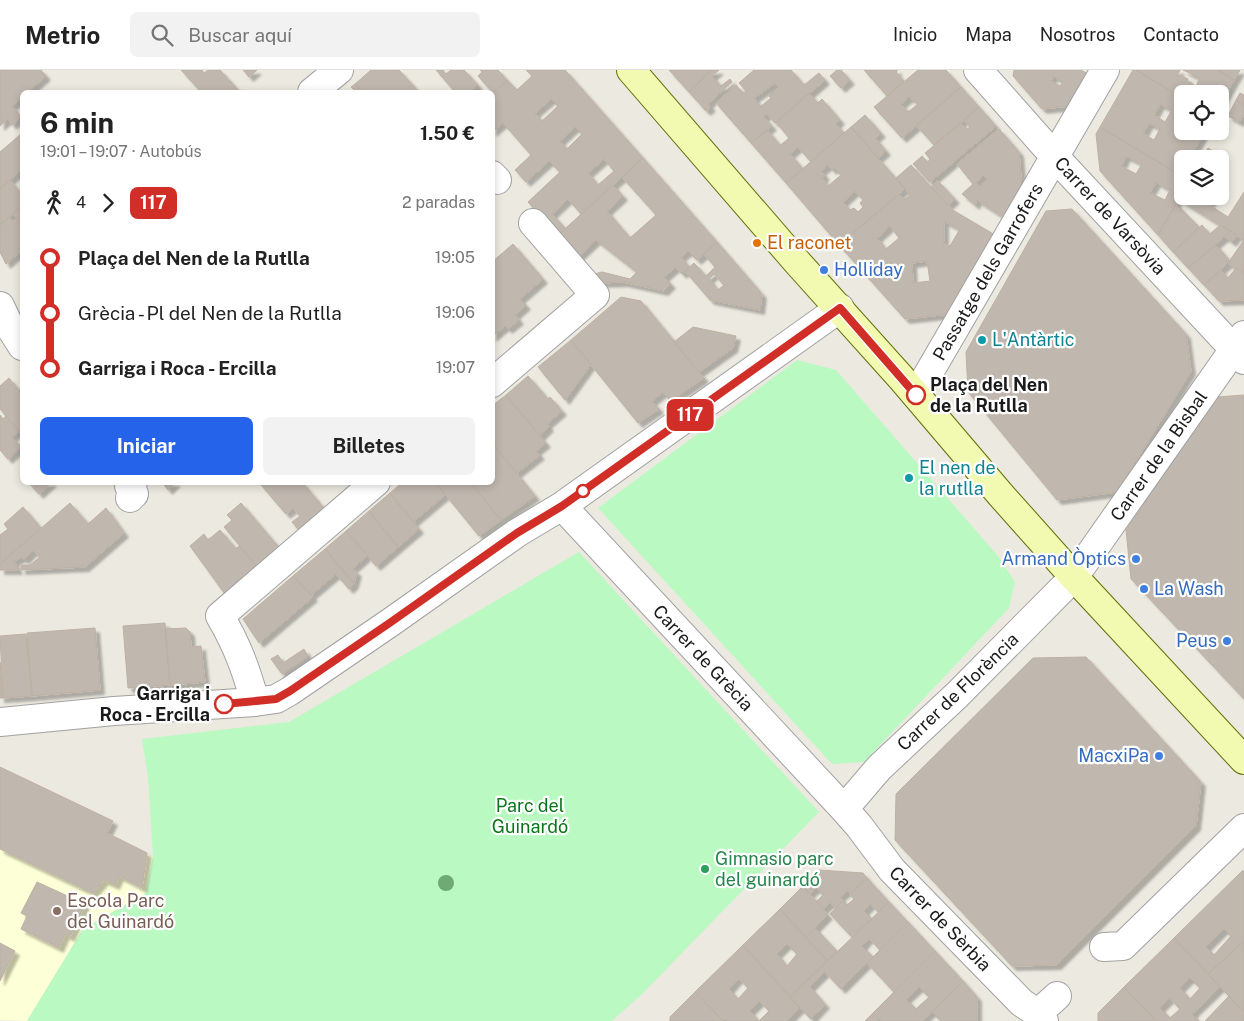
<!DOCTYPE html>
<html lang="es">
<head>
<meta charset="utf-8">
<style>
	body { margin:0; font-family:"Public Sans",sans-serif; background:#f2f2f2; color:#222; height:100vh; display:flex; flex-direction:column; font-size:19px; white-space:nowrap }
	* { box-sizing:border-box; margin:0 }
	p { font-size:16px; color:#767676 }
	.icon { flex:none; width:28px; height:28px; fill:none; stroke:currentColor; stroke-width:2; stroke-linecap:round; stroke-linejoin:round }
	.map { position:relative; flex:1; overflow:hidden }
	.side { position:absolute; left:20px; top:20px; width:475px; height:395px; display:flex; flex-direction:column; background:#fff; border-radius:8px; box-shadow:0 2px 8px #0003 }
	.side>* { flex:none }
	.badge { padding:0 10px; border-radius:8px; font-size:18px; line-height:32px }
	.controls { position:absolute; left:1174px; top:15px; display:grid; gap:10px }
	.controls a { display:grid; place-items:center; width:55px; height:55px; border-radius:8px; background:#fff; box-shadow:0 2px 8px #0003; font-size:25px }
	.map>.badge { position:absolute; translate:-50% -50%; box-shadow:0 0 0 2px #fff }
	.legs { display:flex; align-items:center; gap:8px; height:55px; padding:0 20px; font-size:16px }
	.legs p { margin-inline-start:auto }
	.headline { display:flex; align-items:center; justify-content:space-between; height:85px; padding:0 20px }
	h1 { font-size:28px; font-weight:700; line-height:38px }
	.action { display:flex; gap:10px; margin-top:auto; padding:10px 20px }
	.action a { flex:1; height:58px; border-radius:8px; background:#2563eb; color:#fff; font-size:20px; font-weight:700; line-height:58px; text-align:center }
	.action a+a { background:#f2f2f2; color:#222 }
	ul { padding:0 20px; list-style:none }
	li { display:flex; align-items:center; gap:18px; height:55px; font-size:19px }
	li i { display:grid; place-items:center; width:8px; height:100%; margin:0 6px; background:currentColor }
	li i::after { content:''; width:12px; height:12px; margin:-6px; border:4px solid; border-radius:50%; background:#fff }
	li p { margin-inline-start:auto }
	li:first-child i { background:linear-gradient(#0000 50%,currentColor 0) }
	li:last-child i { background:linear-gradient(currentColor 50%,#0000 0) }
	header { display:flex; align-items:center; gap:30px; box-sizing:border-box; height:70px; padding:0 25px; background:#fff; border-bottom:1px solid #e0e0e0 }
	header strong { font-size:24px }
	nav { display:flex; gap:28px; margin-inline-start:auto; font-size:18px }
	.search { width:350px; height:45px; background:#f2f2f2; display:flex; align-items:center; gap:12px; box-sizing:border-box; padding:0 18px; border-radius:8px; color:#767676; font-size:19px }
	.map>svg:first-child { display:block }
	.education { fill:#fdffd6 }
	.park { fill:#baf9c2 }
	.building { fill:#c0b8af; stroke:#beb0a2; fill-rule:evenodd; filter:url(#shadow) }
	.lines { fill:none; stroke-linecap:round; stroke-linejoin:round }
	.street-casing { stroke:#a1a1a1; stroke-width:30 }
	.secondary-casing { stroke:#5e6f04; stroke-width:30 }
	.street { stroke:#fff; stroke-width:28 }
	.secondary { stroke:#f2f9b1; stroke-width:28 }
	.tree { fill:#70aa73 }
	.line-1-casing { stroke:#fff; stroke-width:11 }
	.line-1 { stroke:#d02e26; stroke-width:8 }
	.food-dot { fill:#e8710a; stroke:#fff; stroke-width:2 }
	.shop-dot { fill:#3f7fe0; stroke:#fff; stroke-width:2 }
	.culture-dot { fill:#0f9aa8; stroke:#fff; stroke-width:2 }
	.stop-1-dot { fill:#fff; stroke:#d02e26; stroke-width:2.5 }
	.leisure-dot { fill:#2e9e5b; stroke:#fff; stroke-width:2 }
	.education-dot { fill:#8d6e63; stroke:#fff; stroke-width:2 }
	.labels { text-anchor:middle; stroke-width:4.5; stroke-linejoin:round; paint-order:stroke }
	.street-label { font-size:18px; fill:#1a1a1a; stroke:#fff }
	.food-label { font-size:18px; fill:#c56008; stroke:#fff; text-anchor:start }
	.shop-label { font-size:18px; fill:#366cbe; stroke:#fff; text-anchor:end }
	.culture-label { font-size:18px; fill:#0d838f; stroke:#fff; text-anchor:start }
	.stop-label { font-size:18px; font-weight:bold; fill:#1a1a1a; stroke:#fff; text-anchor:start }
	.park-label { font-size:18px; fill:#0b7619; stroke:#fff }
	.leisure-label { font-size:18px; fill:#27864d; stroke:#fff; text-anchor:start }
	.education-label { font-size:18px; fill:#785e54; stroke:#fff; text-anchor:start }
</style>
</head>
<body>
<header>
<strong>Metrio</strong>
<div class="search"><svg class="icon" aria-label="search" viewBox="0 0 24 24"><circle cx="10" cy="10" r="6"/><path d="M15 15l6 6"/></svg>Buscar aquí</div>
<nav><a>Inicio</a><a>Mapa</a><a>Nosotros</a><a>Contacto</a></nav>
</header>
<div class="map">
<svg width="1244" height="951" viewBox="0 0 1244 951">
	<defs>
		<filter id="shadow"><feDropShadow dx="4.5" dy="4.5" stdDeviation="1" flood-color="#0004"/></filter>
	</defs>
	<rect width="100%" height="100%" fill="#ece9e0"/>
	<path class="education" d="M0,697L113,751L107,763L153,787L146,823L83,859L27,951L0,950Z"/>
	<path class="park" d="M797,290L836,300L998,486L1015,512L1009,538L864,692L832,694L598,438Z
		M579,482L819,742L643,923L612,951H27L83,859L146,823L153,787L148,707L142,669L289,652Z"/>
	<path class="building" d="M0,0H41L46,6L28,22H22V27L12,36L21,47L12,55L8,49L0,56Z
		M181,0H202L204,3L208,0H220L240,22H201Z
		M243,0H257L249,7Z
		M371,0H399L419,22H363L355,14Z
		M436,0H443L446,4L451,0H464L478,15L471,22H455Z
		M480,0H498L507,10L493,23L478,6L482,2Z
		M526,0H565L643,88L581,144L568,129L552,144L566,159L557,166L528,132L560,102L549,91L526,112L515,100L531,85L503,53L492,62V23L507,10L517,20L532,6ZM551,29L558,36L542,51L535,43ZM575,57L582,64L567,79L560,71ZM604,89L614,101L598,115L588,103Z
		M669,0H712L689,22Z
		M712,0H719L712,6L721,16L730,9L732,12L708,34L711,37L706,41L689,22Z
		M754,0H791L804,15L819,3L825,10L775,53L767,44L764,47L772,56L751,73L716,33L736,15L743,23L746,21L739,13ZM775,13L778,17L769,26L771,28L760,37L754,28Z
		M837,0H841L850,10L841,18L830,6Z
		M864,0H898L896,2L904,11L887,26Z
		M918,0H946L961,17L902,68L874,37ZM909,27L918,34L908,42L901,34Z
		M1014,0H1081L1088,4L1070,36L1042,39L1013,6ZM1053,6L1063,12L1060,16L1051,11Z
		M1133,0H1136L1182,28V61H1205L1189,89H1182V101L1180,105L1100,57ZM1160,34L1172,40L1165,52L1154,45ZM1149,53L1160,59L1154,70L1143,64Z
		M1136,0H1180L1177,6L1179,7L1180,5L1188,9L1187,11L1196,16L1200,8L1183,0H1217L1234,10L1220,35V24H1182V28Z
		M1217,0H1240L1234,10Z
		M355,14L363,22H356L351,17Z
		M961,17L979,37L934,75L916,55Z
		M809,23L818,33L822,29L840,50L836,54L844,63L811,92L798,77L790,84L803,99L786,113L751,73L767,60L780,75L782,74L789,68L776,52Z
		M1240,23L1244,25V35L1236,30Z
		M1236,30L1244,35V45L1239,52L1228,46Z
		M979,37L996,56L930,112L913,94L922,86L928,92L930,89L925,83L961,53L967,59L970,57L964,50Z
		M865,45L881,63L875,68L886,81L878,88L851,57Z
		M851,57L905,119L839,175L786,113ZM828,95L832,100L834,98L841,105L828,116L822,108L825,106L821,101ZM855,121L863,130L860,133L863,137L858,142L854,138L850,140L843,132Z
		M1100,57L1180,105L1182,101V123L1158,165L1100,101L1096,64ZM1126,86L1142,94L1136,104L1121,96ZM1156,112L1170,120L1165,130L1150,123Z
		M999,59L1019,82L1022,119L1005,148L977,130L975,135L962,124L973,114L957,94ZM984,105L987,109L980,116L976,112Z
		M21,64L22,66V99L0,119V82Z
		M1208,78L1221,86L1219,89H1202Z
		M643,88L717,172L697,190L688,181L681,187L689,197L682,204L676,197L664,207L671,214L664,221L623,212L599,213L591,205L602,202L630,209L637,202L596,170L577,188L557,166L613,115L623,126L607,141L630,168L656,145L622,107Z
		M911,95L951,139L995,165L950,244L905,249L839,175L899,124L904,130L910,125L896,108ZM944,151L960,159L950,176L943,173L944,172ZM890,156L899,168L886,179L877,168ZM927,191L930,211L913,213L912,193Z
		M10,110L22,125V136L0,155V119Z
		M938,111L955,129L948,135L931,117Z
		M1244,122V170L1179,129L1182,123V126H1214L1209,135L1228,147Z
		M1176,134L1199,157L1173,182L1158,165Z
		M22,136V180L6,194L0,182V155L9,147L14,153L17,149L12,144Z
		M1072,139L1186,264L1191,301L1117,422L1057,430L968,322L966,282L1046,141Z
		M1202,155L1210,164L1220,155L1231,161L1188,198L1173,182Z
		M1231,161L1237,165L1232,172L1225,167Z
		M1244,170V203L1228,193Z
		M717,172L762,224L760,240L710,230L685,201L694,193L706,206L715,197L704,184ZM714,204L724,215L718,220L709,209Z
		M513,174L543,209L520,229L526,235L515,245L519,250L508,259L505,256L492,267V192Z
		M1216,175L1225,185L1228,193L1204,215L1188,198Z
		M1236,198L1244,203V230L1219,231L1204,215L1221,200L1228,208Z
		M621,227L641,231L704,308L670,331L663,322L652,331L659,339L638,353L571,270Z
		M693,257L736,266L733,278L699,302L674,272Z
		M571,270L591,294L565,330L538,297Z
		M528,306L548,329L550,327L562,341L547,354L549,357L540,366L506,325Z
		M9,308L22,324V351L21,352L22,354V365L0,339V316Z
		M506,325L546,373L536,381L540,385L517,403L492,373V336Z
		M1244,325V629L1131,509L1126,460L1217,327Z
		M0,345L3,349L6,346L19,361L12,367L21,377L8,389L0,380Z
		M492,373L535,426L501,450L470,412H492Z
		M28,412H52L39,424Z
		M162,412H176L168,420Z
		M264,412H281L283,415L286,412H302L327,442L301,463L292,452L300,446L293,438L286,444L261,415Z
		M403,412H435L445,425L413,452L390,423Z
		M435,412H470L501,450L479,466Z
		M390,423L419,459L398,477L369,441Z
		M70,433L88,454L106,438L124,463L85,497L21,500V495H30L40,487L33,481L24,490L22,487L14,491L18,500H0V494Z
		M241,433L281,480L259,499L224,457L232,450L227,445Z
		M23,437L41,458L0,494V465L8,459L4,454Z
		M369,441L398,477L376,496L346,461Z
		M220,460L236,479L239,476L259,499L227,527L190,476L204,464L208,470Z
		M346,461L368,485L352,499L357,502L354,513L325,479Z
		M325,479L354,514L349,519L336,504L311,525L293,506Z
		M293,506L313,527L259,573L243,549Z
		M165,553L170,615L128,618L123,556Z
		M95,558L100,620L32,626L27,563Z
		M186,558L190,562L191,577L201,576L205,612L170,615L165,559Z
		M26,564L32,626L3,628L0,566Z
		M304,579L308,586L282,604L271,589L278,585L283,593Z
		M1086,587L1201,712L1196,756L1057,895L1012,896L895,770L896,724L1033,588Z
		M0,592L3,628H0Z
		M0,697L113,751L107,763L147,783L142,818L119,806L115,815L104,810L93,823L0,779Z
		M819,800L863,803L867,808L850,824L847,821L840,827L843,831L836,838L830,833L823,839L816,832L823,825L816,818L809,824L803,816Z
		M1242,801H1244V871L1208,904L1174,868ZM1224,859L1231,866L1214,885L1206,877Z
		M867,808L889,832L878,842L871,834L864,841L872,849L852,867L830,844L843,831L847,835L854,829L850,824Z
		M37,812L85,834L70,867L65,864L59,878L21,859L27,846L21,843Z
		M803,816L828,845L806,867L780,839Z
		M889,832L908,852L880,880L869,868L862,876L873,887L841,919L825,902L810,917L825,934L811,949L790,927Z
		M780,839L827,891L790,927L743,875ZM787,874L797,884L787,896L777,884Z
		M908,852L935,881L894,922L867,893Z
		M815,858L837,881L827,891L806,867Z
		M1174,868L1220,917L1192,944L1199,951H1156L1124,917ZM1190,908L1200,918L1190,929L1180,918ZM1170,928L1180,939L1170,948L1160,938Z
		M1244,871V942L1208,904Z
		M0,873L15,881L0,911Z
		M743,875L800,938L787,951H759L769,941L760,931L750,941L759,951H727L725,949L723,951L695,922ZM739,908L748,918L738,929L729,919Z
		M935,881L963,911L922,951H881L879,949L876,951H865ZM919,917L929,927L916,939L906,929Z
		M963,911L977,927V951H941L932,942Z
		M1124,917L1156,951H1098V943Z
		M695,922L705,932L723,951H670V947Z
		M1229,926L1244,942V951H1205Z"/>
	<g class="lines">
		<defs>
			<path id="street" d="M978,0L1055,87L1244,290
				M312,22L339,0
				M492,105L497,110
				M0,236L10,257L22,276
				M492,313L595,225L533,153
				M916,325L1105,0
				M130,428L134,424L129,416L133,412
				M562,436L844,739L859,756L892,800L1022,933L1039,944L1044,951
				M255,632C246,599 237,575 220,546L376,412
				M0,652L114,641L255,632L276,629L290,621L391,552L517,463L562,436L840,238
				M844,739L879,698L957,625L1074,507L1244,265
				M1104,877L1123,876L1244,758
				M1046,936L1057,926"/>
			<path id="secondary" d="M631,0L797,192L903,310L1000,424L1074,507L1244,690"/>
		</defs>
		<use href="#street" class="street-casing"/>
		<use href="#secondary" class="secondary-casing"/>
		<use href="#street" class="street"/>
		<use href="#secondary" class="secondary"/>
	</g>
	<circle class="tree" cx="446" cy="813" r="8"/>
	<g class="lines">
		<defs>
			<path id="line-1" d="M224,634L276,629L290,621L391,552L517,463L562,436L840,238L916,325"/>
		</defs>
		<use href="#line-1" class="line-1-casing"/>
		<use href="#line-1" class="line-1"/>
	</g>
	<circle class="food-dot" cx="757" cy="173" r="5"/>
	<g class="shop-dot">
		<circle cx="824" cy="200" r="5"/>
		<circle cx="1136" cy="489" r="5"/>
		<circle cx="1144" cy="519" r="5"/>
		<circle cx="1227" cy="571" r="5"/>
		<circle cx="1159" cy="686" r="5"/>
	</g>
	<g class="culture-dot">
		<circle cx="982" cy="270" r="5"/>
		<circle cx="909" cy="408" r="5"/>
	</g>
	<g class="stop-1-dot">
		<circle cx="916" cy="325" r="9"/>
		<circle cx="583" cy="421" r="6"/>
		<circle cx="224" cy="634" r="9"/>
	</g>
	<circle class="leisure-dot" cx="705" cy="799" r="5"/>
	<circle class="education-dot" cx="57" cy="841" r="5"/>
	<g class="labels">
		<g class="street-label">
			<text transform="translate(1110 146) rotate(47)" y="6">Carrer de Varsòvia</text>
			<text transform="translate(988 202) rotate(-60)" y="6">Passatge dels Garrofers</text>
			<text transform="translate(1159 386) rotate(-55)" y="6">Carrer de la Bisbal</text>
			<text transform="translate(703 588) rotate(47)" y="6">Carrer de Grècia</text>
			<text transform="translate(958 622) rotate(-44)" y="6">Carrer de Florència</text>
			<text transform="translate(940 849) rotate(46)" y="6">Carrer de Sèrbia</text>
		</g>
		<g class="food-label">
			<text x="767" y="179">El raconet</text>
		</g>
		<g class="shop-label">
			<text x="834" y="206" text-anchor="start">Holliday</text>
			<text x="1126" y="495">Armand Òptics</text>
			<text x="1154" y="525" text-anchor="start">La Wash</text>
			<text x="1217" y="577">Peus</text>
			<text x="1149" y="692">MacxiPa</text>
		</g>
		<g class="culture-label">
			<text x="992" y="276">L'Antàrtic</text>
			<text x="919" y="404">El nen de<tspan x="919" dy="21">la rutlla</tspan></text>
		</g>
		<g class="stop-label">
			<text x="930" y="321">Plaça del Nen<tspan x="930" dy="21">de la Rutlla</tspan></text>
			<text x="210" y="630" text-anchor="end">Garriga i<tspan x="210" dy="21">Roca - Ercilla</tspan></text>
		</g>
		<g class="park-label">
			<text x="530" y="742">Parc del<tspan x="530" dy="21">Guinardó</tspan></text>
		</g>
		<g class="leisure-label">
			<text x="715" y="795">Gimnasio parc<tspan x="715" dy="21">del guinardó</tspan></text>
		</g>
		<g class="education-label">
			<text x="67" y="837">Escola Parc<tspan x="67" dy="21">del Guinardó</tspan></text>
		</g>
	</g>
</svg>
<div class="controls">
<a><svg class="icon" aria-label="locate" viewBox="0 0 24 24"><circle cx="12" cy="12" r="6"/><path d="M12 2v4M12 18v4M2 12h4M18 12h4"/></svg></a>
<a><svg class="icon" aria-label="layers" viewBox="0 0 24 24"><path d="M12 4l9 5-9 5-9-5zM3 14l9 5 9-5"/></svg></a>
</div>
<b class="badge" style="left:690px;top:345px;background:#d02e26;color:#fff">117</b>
<section class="side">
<div class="headline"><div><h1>6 min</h1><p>19:01 – 19:07 · Autobús</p></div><b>1.50 €</b></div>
<div class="legs"><svg class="icon" aria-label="walk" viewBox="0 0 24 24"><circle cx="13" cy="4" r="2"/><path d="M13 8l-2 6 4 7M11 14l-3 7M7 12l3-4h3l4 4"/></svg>4<svg class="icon" aria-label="forward" viewBox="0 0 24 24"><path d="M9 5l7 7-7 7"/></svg><b class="badge" style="background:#d02e26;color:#fff">117</b><p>2 paradas</p></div>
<ul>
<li><i style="color:#d02e26"></i><b>Plaça del Nen de la Rutlla</b><p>19:05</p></li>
<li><i style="color:#d02e26"></i><span>Grècia - Pl del Nen de la Rutlla</span><p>19:06</p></li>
<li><i style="color:#d02e26"></i><b>Garriga i Roca - Ercilla</b><p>19:07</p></li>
</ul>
<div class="action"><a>Iniciar</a><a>Billetes</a></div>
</section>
</div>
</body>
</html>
